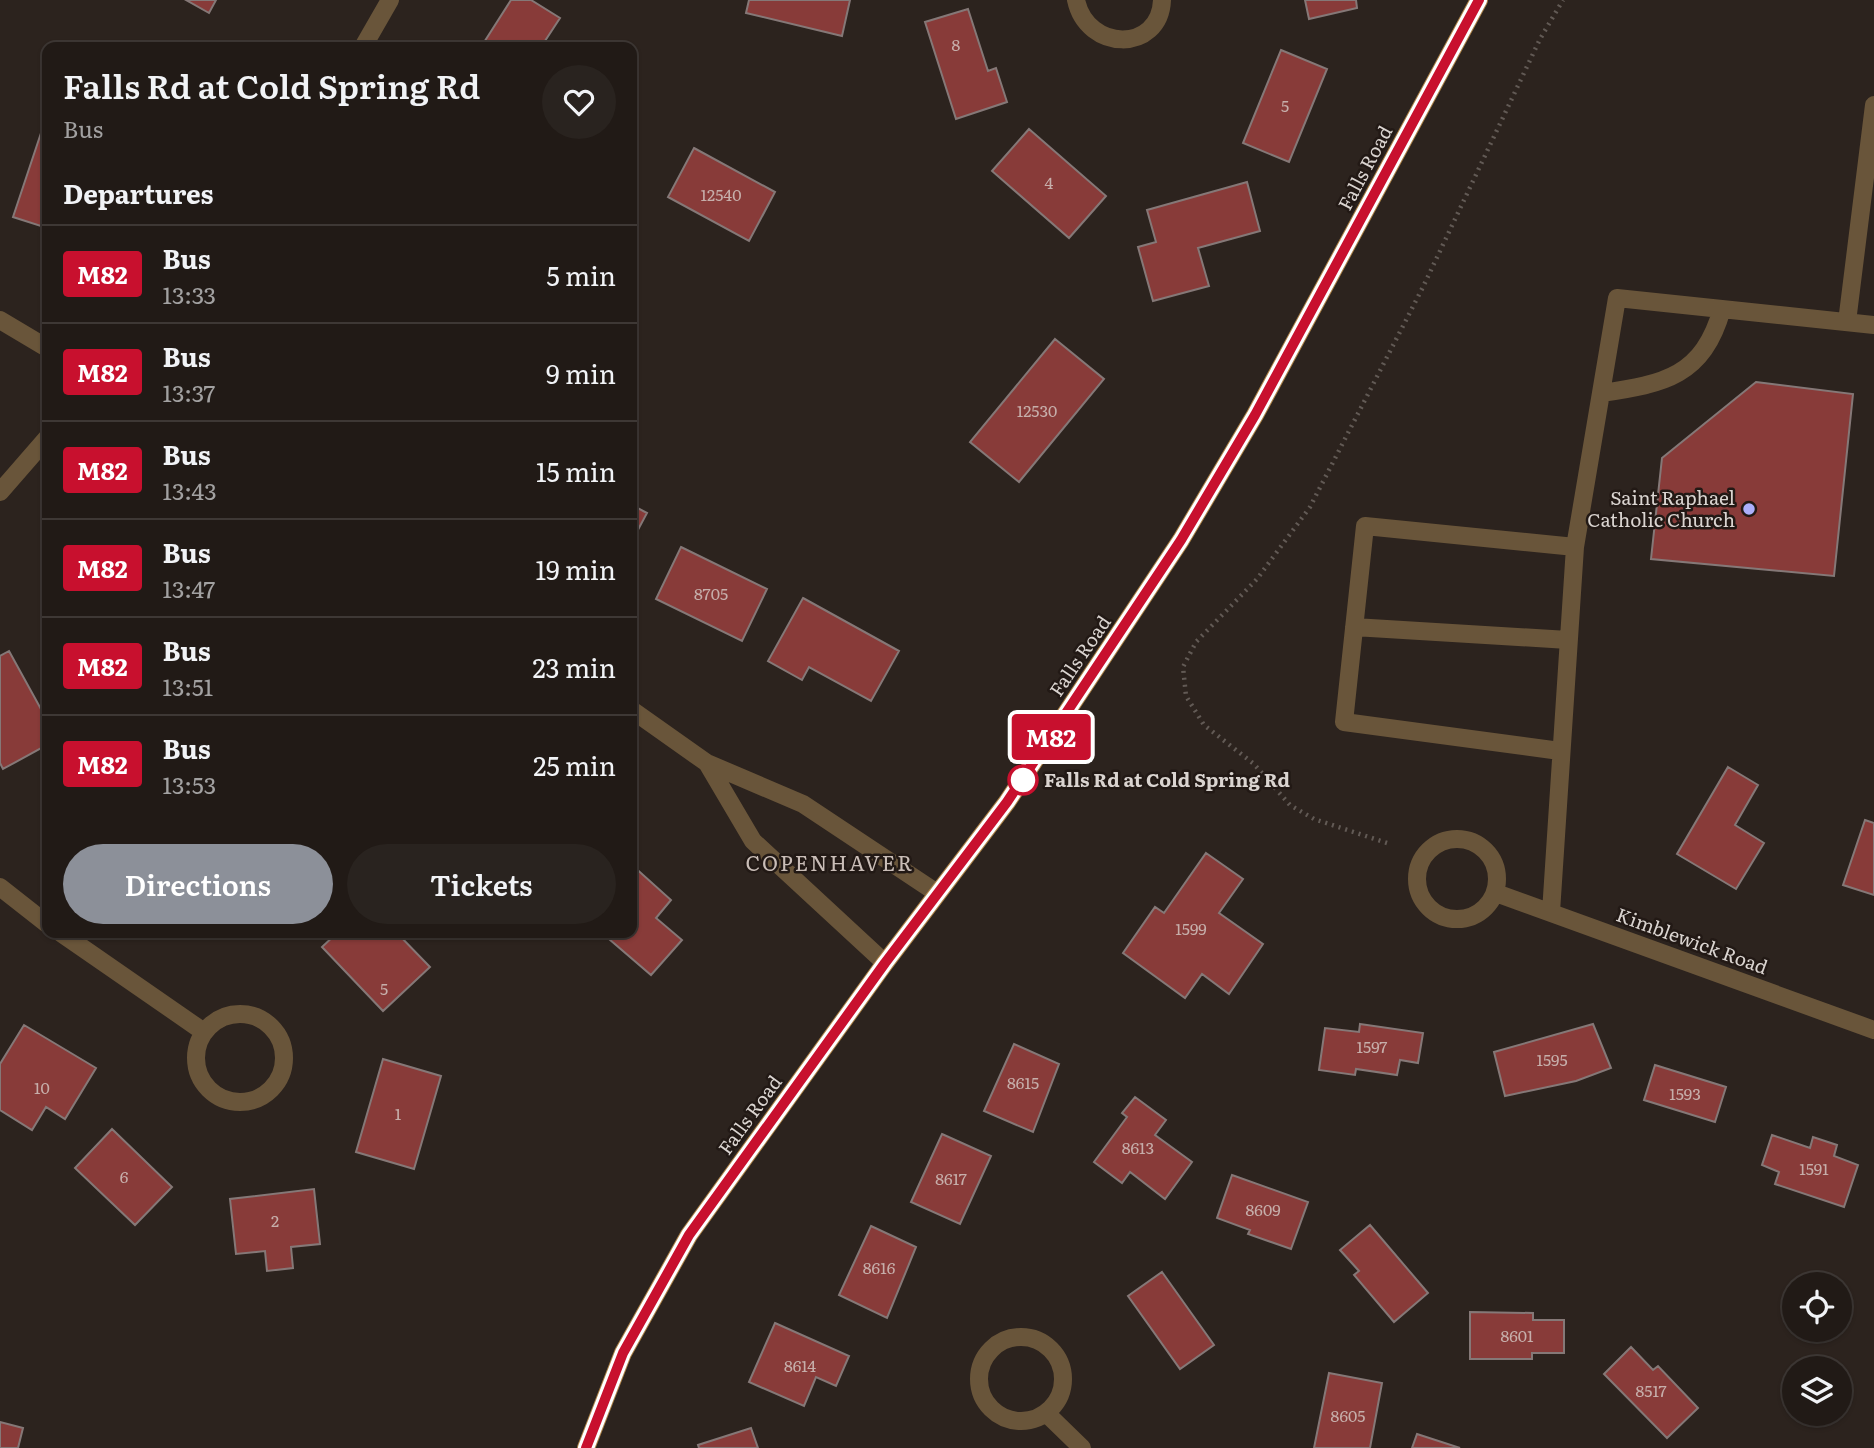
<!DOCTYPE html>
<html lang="en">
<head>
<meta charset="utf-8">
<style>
	body { margin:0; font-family:Literata,serif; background:#29231f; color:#f1f3f6; height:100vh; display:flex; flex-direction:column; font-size:26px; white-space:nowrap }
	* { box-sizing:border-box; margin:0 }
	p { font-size:23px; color:#a2a1a1 }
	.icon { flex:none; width:38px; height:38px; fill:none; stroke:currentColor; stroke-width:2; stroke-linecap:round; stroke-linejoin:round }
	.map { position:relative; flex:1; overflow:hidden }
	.side { position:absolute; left:42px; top:42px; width:595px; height:896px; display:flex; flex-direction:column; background:#211a16; border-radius:14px; box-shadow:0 2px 5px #0004,0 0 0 2px #3e3835 }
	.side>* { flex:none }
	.badge { padding:0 14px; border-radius:5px; font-size:24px; line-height:46px }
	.fabs { position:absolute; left:1782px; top:1272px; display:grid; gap:14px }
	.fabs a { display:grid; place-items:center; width:70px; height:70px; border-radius:50%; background:#211a16; box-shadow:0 2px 5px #0004,0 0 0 2px #3e3835; font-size:35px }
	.map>.badge { position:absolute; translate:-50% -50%; box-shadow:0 0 0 4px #fff }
	h2 { padding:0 21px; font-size:26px; line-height:63px }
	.round { display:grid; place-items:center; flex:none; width:74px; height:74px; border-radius:37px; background:#29231f }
	.overview { display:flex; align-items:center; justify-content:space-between; height:119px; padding:0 21px }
	h1 { font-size:33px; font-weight:600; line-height:52px }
	.action { display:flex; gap:14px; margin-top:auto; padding:14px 21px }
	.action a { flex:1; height:80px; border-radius:42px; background:#8c9099; color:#fff; font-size:28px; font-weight:600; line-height:80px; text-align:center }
	.action a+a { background:#29231f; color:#f1f3f6 }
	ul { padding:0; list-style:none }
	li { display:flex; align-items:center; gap:21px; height:98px; padding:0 21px; border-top:2px solid #3e3835 }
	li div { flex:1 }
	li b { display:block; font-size:26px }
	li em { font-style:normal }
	li .badge { min-width:77px; font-weight:700; text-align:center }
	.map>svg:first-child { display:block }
	.building { fill:#883b39; stroke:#857877; stroke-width:2 }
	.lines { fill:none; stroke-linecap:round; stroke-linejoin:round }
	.path { stroke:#625a55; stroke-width:4.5; stroke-dasharray:2 5; stroke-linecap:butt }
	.minor { stroke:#69553a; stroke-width:18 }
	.major { stroke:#ad8349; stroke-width:18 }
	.line-casing { stroke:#fff; stroke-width:16 }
	.line { stroke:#c8102e; stroke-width:10 }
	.poi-dot { fill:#acaffb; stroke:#221915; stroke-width:2.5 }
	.stop-dot { fill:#fff; stroke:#c8102e; stroke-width:3.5 }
	.labels { text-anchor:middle; stroke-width:5; stroke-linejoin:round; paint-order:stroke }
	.number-label { font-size:16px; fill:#c6aeaa }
	.street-label { font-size:19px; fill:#dad4d0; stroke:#221915 }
	.poi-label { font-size:19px; fill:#dad4d0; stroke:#221915; text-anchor:end }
	.stop-label { font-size:19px; font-weight:bold; fill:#dad4d0; stroke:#221915; text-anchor:start }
	.neighbourhood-label { font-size:21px; letter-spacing:2px; fill:#c9bdb7; stroke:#221915 }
</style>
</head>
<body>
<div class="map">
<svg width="1874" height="1448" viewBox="0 0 1874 1448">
	<rect width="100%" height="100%" fill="#2c231e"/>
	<path class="building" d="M186,0H216L209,13Z
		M511,0H531L560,18L541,47H481Z
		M749,0H850L842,36L746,13Z
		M1305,0H1356L1357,8L1309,19Z
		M968,9L988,71L996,68L1007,102L956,119L925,22Z
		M1281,50L1327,69L1289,162L1243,143Z
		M1029,129L1106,196L1069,238L992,171Z
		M41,133L47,135V228L13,217Z
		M694,148L775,192L749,241L668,197Z
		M1247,182L1260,231L1198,248L1209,286L1153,301L1138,247L1156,242L1147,210Z
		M1055,339L1104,379L1019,482L970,442Z
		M1756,382L1853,394L1834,576L1651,559L1662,458Z
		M632,505L647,513L632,541Z
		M681,547L767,589L742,641L656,599Z
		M803,598L899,651L871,701L809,667L802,680L768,661Z
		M9,651L47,720V745L3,769L0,763V656Z
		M1728,767L1758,785L1735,825L1764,843L1736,889L1677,854Z
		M1865,820L1874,823V895L1843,885Z
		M1206,853L1243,879L1219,913L1263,944L1229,994L1202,974L1185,998L1123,953L1155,907L1164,913Z
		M632,865L671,900L656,918L682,940L651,975L602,933H632Z
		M337,933H397L430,967L383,1011L322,947Z
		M1360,1024L1423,1033L1418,1063L1400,1060L1397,1075L1356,1069L1355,1075L1319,1070L1325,1028L1359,1032Z
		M1593,1024L1611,1068L1576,1081L1505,1096L1494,1052Z
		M24,1025L96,1068L65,1119L46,1107L32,1130L0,1110V1064Z
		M1014,1044L1059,1064L1033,1132L984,1111Z
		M383,1059L441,1076L414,1169L356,1152Z
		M1655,1065L1726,1087L1715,1122L1644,1100Z
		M1135,1097L1166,1120L1155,1135L1192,1162L1165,1199L1130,1172L1122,1183L1094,1162L1127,1117L1122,1113Z
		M112,1129L172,1187L135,1225L75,1168Z
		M942,1134L991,1156L960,1224L911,1202Z
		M1772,1135L1810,1148L1813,1137L1837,1145L1834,1156L1858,1165L1844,1207L1775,1184L1779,1172L1762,1165Z
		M1232,1175L1308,1202L1291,1249L1248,1234L1250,1230L1217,1218Z
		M314,1189L320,1244L291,1247L293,1268L267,1271L265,1251L236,1254L230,1199Z
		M1370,1225L1428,1293L1394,1322L1354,1275L1359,1271L1340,1250Z
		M871,1226L916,1247L887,1318L839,1295Z
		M1162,1272L1214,1345L1180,1369L1128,1296Z
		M1470,1312L1533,1313V1320H1564V1353H1532V1359H1470Z
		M775,1323L849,1356L836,1386L816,1377L804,1406L749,1382Z
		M1631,1347L1653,1370L1658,1366L1698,1408L1667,1438L1604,1374Z
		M1329,1373L1382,1383L1370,1448H1314Z
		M0,1422L23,1428L18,1448H0Z
		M751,1428L758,1448H699L698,1445Z
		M1417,1434L1460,1448H1412Z"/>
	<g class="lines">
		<path class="path" d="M1387,843L1314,819L1290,805L1254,764L1204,725L1186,696L1183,667L1196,642L1257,579L1310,507L1423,287L1540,39L1563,0"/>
		<path class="minor" d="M1076,0C1087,52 1160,53 1162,0
			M363,47L390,0
			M0,320L47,348
			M1847,322L1874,105
			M1601,393C1665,384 1703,376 1722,309
			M0,492L47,438
			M1354,627L1568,640
			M632,710L707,763L803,804L937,893
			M1560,751L1344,722L1365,526L1575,547
			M707,763L753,841L885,963
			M1417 879a40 40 0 1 1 80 0a40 40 0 1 1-80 0Z
			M0,887L47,924
			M1496,893L1874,1030
			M1551,912L1575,547L1617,298L1874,325
			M61,933L204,1032
			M196 1058a44 44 0 1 1 88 0a44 44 0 1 1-88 0Z
			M979 1379a42 42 0 1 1 84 0a42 42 0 1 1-84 0Z
			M1046,1413L1082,1448"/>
		<path class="major" d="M586,1448L623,1353L689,1235L885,963L1007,802L1181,540L1255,415L1479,0"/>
	</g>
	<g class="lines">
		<defs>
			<path id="line" d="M586,1448L623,1353L689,1235L885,963L1007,802L1181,540L1255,415L1479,0"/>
		</defs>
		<use href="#line" class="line-casing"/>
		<use href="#line" class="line"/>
	</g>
	<circle class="poi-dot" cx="1749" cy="509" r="7"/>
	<circle class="stop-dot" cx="1023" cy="780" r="14"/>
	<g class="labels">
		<g class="number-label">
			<text x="956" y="51">8</text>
			<text x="1285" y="112">5</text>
			<text x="1049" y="189">4</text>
			<text x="721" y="201">12540</text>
			<text x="1037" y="417">12530</text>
			<text x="711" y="600">8705</text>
			<text x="1191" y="935">1599</text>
			<text x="384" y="995">5</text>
			<text x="1372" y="1053">1597</text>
			<text x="1552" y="1066">1595</text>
			<text x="1023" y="1089">8615</text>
			<text x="42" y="1094">10</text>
			<text x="1685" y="1100">1593</text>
			<text x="398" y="1120">1</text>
			<text x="1138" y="1154">8613</text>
			<text x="1814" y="1175">1591</text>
			<text x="124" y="1183">6</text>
			<text x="951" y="1185">8617</text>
			<text x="1263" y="1216">8609</text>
			<text x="275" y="1227">2</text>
			<text x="879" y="1274">8616</text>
			<text x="1517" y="1342">8601</text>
			<text x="800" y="1372">8614</text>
			<text x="1651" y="1397">8517</text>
			<text x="1348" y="1422">8605</text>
		</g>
		<g class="street-label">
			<text transform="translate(1365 168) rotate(-62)" y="7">Falls Road</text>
			<text transform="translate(1080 656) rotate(-56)" y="7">Falls Road</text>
			<text transform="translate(1692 941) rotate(20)" y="7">Kimblewick Road</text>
			<text transform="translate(750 1115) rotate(-54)" y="7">Falls Road</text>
		</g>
		<g class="poi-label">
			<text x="1735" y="505">Saint Raphael<tspan x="1735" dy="22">Catholic Church</tspan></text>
		</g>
		<g class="stop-label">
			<text x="1044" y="787">Falls Rd at Cold Spring Rd</text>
		</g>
		<g class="neighbourhood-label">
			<text x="830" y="871">COPENHAVER</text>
		</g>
	</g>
</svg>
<div class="fabs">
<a><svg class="icon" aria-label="locate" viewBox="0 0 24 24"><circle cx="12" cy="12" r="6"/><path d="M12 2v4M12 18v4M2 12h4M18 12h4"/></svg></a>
<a><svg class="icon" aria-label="layers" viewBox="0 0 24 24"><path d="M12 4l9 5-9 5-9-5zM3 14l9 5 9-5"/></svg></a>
</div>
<b class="badge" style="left:1051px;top:737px;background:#c8102e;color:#fff">M82</b>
<section class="side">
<div class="overview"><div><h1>Falls Rd at Cold Spring Rd</h1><p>Bus</p></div><a class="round"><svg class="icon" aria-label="heart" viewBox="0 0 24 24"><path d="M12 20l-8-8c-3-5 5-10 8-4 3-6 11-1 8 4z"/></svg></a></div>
<h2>Departures</h2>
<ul>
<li><span class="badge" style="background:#c8102e;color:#fff">M82</span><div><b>Bus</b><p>13:33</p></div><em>5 min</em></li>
<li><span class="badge" style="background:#c8102e;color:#fff">M82</span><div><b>Bus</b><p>13:37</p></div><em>9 min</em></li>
<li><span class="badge" style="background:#c8102e;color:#fff">M82</span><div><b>Bus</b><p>13:43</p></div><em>15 min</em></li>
<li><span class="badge" style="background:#c8102e;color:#fff">M82</span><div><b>Bus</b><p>13:47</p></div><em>19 min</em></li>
<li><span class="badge" style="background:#c8102e;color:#fff">M82</span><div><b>Bus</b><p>13:51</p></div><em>23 min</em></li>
<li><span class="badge" style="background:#c8102e;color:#fff">M82</span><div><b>Bus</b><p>13:53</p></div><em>25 min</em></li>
</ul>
<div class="action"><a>Directions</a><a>Tickets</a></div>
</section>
</div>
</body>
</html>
